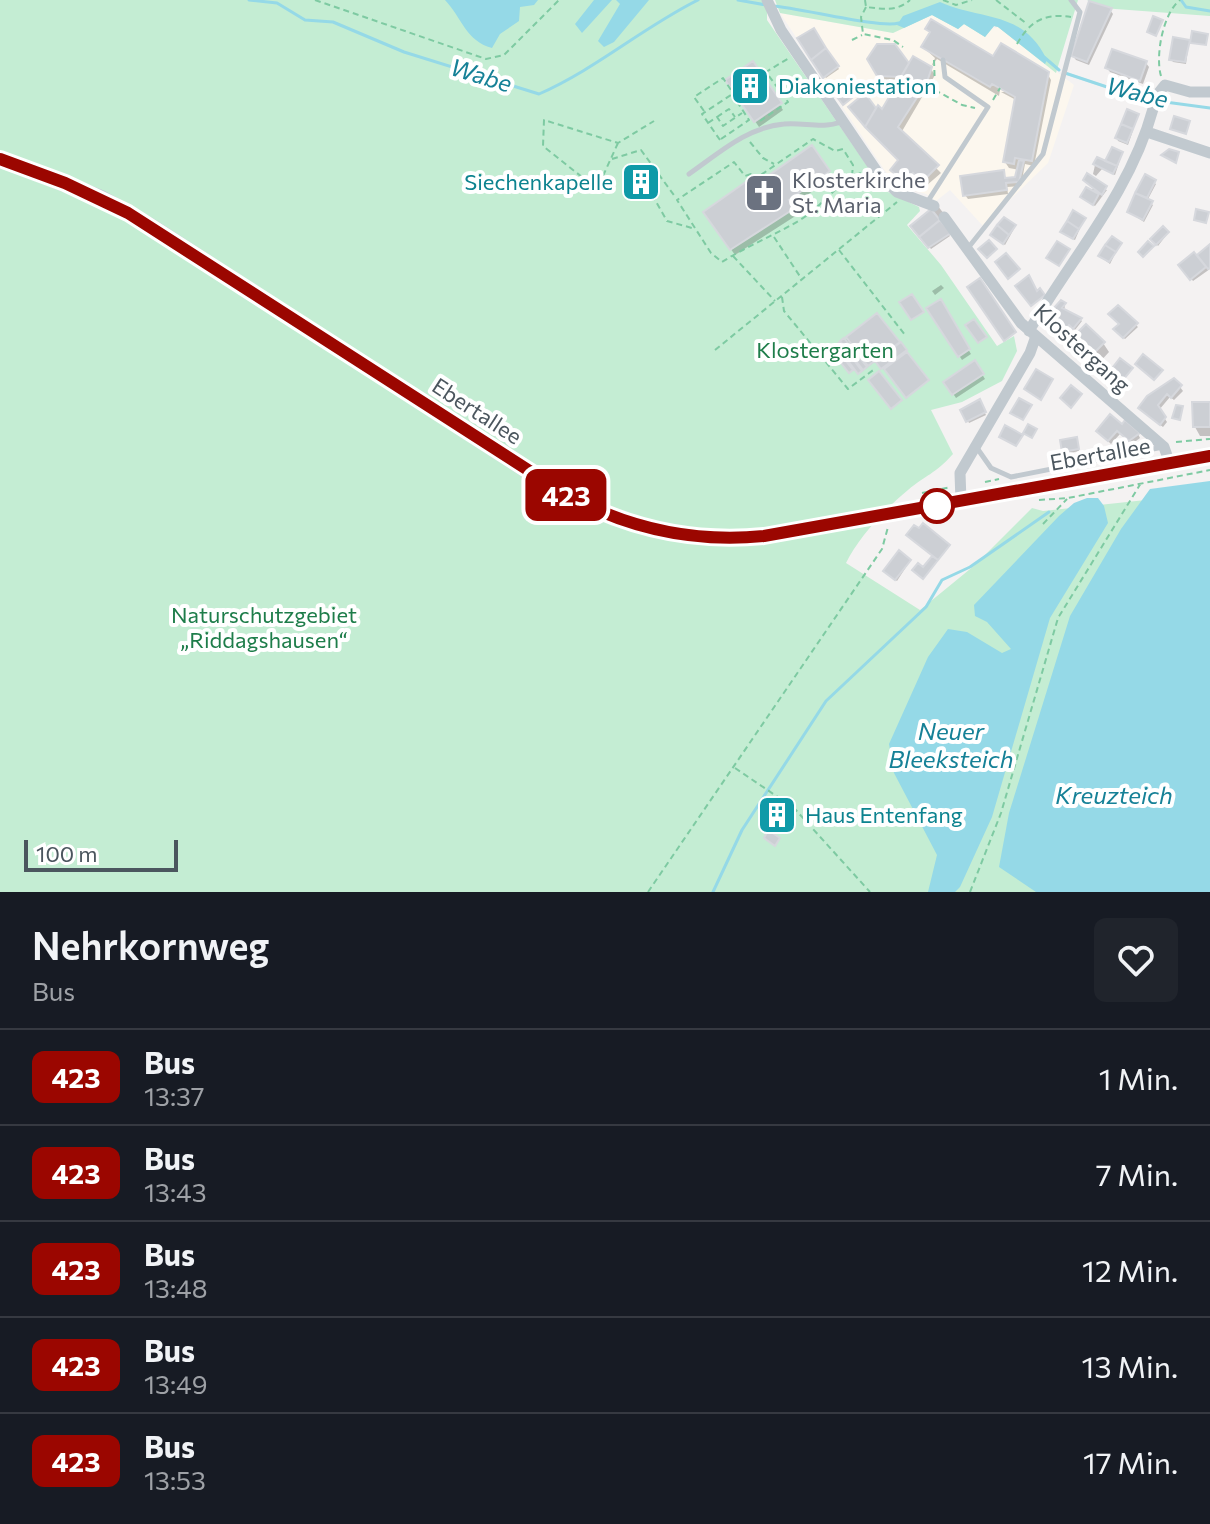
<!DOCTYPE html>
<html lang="de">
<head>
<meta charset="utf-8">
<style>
	body { margin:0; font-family:Commissioner,sans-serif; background:#20242c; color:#f1f3f6; height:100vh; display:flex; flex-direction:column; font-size:30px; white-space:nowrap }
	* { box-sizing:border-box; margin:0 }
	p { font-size:26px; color:#9ea1a6 }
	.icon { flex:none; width:44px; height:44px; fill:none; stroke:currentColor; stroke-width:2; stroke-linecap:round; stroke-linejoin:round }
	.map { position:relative; height:892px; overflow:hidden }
	.drawer { display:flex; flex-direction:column; background:#171b24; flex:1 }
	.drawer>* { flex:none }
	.badge { padding:0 16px; border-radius:12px; font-size:28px; line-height:52px }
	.scale { position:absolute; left:24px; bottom:20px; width:154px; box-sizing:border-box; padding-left:8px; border:4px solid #4b565e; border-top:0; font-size:22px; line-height:28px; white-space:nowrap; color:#4b565e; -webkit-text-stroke:6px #fff; paint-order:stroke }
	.map>.badge { position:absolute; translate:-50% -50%; box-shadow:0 0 0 4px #fff }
	.round { display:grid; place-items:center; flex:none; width:84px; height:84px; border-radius:12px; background:#20242c }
	.headline { display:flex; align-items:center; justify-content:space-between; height:136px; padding:0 32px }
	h1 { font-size:38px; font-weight:600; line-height:60px }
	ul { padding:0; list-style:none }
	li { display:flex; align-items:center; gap:24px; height:96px; padding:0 32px; border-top:2px solid #363941 }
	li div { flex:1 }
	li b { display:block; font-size:30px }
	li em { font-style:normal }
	li .badge { min-width:88px; font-weight:700; text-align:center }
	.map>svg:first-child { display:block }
	.commercial { fill:#fcf7ee }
	.green { fill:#c4edd3 }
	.water { fill:#95d9e7 }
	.shadow { fill:#0003 }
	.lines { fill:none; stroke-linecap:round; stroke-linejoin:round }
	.stream { stroke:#95d9e7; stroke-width:3 }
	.building { fill:#cccfd4; stroke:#d6d8dd; stroke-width:2 }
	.path { stroke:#7ecaa2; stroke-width:2; stroke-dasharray:6 4; stroke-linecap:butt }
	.service { stroke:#c1c9cf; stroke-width:5 }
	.minor { stroke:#c1c9cf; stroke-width:11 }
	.secondary { stroke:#bfc9d2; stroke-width:16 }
	.line-casing { stroke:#fff; stroke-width:18 }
	.line { stroke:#9b0600; stroke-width:12 }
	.stop-dot { fill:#fff; stroke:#9b0600; stroke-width:4 }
	.labels { text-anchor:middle; stroke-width:8; stroke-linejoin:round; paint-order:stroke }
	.culture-label { font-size:22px; fill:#0d838f; stroke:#fff; text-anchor:start }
	.worship-label { font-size:22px; fill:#5b616d; stroke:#fff; text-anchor:start }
	.street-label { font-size:22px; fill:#4b565e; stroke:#fff }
	.park-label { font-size:22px; fill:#1e7d4a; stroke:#fff }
	.water-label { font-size:24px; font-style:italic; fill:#168197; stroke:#fff }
</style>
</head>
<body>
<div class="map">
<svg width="1210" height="892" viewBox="0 0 1210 892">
	<rect width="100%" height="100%" fill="#f4f2f2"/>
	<path class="commercial" d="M780,13L893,33L932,15L958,29L964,24L991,29L998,27L1074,85L1048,163L983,226L950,190L936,201L926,194L901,187L885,171Z"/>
	<path class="green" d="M0,0H767V20L876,179L888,192L919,207L920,211L907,225L941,265L997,346L1014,336L1017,351L1002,381L962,402L931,410L953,454C935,474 926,475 908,490C886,508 858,538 846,563L920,610L975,565L1032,508L1043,511L1155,499L1210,892H0Z
		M775,0H1078L1056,73L998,27L994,26L985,37L964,24L958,29L932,15L893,33L780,13Z
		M1087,0H1210V16L1102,8Z"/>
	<path class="water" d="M445,0H538L534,5L520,7L519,21L500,34L492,48C466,41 462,18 445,0Z
		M594,0H612L582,33L575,24Z
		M616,0H649L614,42L604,47L598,41L620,4Z
		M940,2C983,21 1023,10 1047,60L1045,64L998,27L994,26L985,37L964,24L958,29L932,15L904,28L897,25L903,16Z
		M1210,481V892H1036L999,867L1009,813L1070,616L1121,529L1150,489Z
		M1087,498H1098L1104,506L1108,523L1050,618L992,817L960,887L955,892H928L937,855L894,773L889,744L928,657L948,629L967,632L1002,653L1011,649L987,622L975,616L974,605L1059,516L1074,503Z"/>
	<path class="shadow" d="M1110,10L1113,14L1089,65L1076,60L1073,56Z
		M927,29L994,58L1047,73L1051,80L1034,166L1025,164L1021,186L1007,187L1008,194L968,199L965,195L1003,172L1006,180L1017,179L1019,170L1009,168L1005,162L1016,100L1001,92H1008L1001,85L999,96L937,59L931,67L935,58L923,47L931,35Z
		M1189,42L1186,64L1173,62L1171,59Z
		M825,49L839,69L826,78L814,63Z
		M869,59L931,69L935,75L901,133L941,173L926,186L917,178L909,187L896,176L892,170L899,161L853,112L865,96L877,111L882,112L901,80H881Z
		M1146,63L1149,67L1143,84L1110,72L1107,68Z
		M752,64L783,110L759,127L731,86Z
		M1138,116L1128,145L1118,141L1117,138Z
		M1122,154L1115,175L1102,169L1096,176L1093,174L1095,165L1106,164Z
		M829,172L832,178L791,206L797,215L735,255L709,218L751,190Z
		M1146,177L1156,184L1147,201L1153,205L1144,222L1129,212Z
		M1095,187L1107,190L1095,206L1082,197Z
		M938,206L947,218L940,223L950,236L931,249L913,227Z
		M1084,219L1075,240L1064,234L1063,232Z
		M1015,227L1005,245L994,237Z
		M1168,233L1158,246L1154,241Z
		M1120,244L1110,264L1102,258Z
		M1210,246V269L1193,281L1181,265Z
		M941,285L944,288L935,295L932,291Z
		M940,302L971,354L962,360L929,309Z
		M1061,302L1065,307L1062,311L1070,317L1074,314L1082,321L1075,330L1071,326L1067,332L1055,323Z
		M1118,308L1138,327L1125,339L1117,332L1121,325Z
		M877,316L906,353L884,370L877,360L860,373L838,346Z
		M1076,338L1103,343L1109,352L1099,363Z
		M975,363L985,379L956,398L946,383Z
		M1180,387L1183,391L1174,400L1170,397L1159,410L1167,422L1163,427L1143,412L1141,408Z
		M979,402L986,415L969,423L963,411Z
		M1210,404V436H1200L1195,427Z
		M1111,417L1138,434L1140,438L1132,444L1120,434L1111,444L1098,431Z
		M1062,442H1077L1079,451L1066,454Z
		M910,561L897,581L886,573Z"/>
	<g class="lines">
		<path class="stream" d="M249,0L277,3L305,20L333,22L404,52L539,94C596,69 642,28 698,0
			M738,0L766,5
			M1181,0L1186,7L1210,11
			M773,6C801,8 881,29 899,23
			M1044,57L1059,70
			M1065,73L1143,99L1210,108
			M713,892L742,830L826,701L926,607L942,580L970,567L1049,512"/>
	</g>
	<path class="building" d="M1089,1L1112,8L1087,62L1071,56Z
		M1153,16L1163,20L1156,36L1147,32Z
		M931,19L993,56L1001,43L1049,72L1032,161L1015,158L1014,164L1003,162L1015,97L992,84L990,87L921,47L930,32L925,29Z
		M814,28L826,48L811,60L797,38Z
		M1192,31L1208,34L1206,45L1190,43Z
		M1173,37L1190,40L1185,62L1169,60Z
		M877,44H895L909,63L901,77L877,76L867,59Z
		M826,48L839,66L823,78L811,60Z
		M1112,49L1147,61L1140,81L1105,68Z
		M913,56L932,67L927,82L898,127L939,165L922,182L913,173L905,182L890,170L898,160L865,127L878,105L882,109Z
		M753,61L782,103L754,122L725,80Z
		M838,83L852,98L843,105L831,89Z
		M865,93L876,108L865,127L848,107Z
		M1127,109L1139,114L1133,129L1121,124Z
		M1174,116L1190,121L1186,134L1170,129Z
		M1121,124L1133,129L1127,143L1115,138Z
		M812,145L830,171L789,200L795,208L730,250L703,212L747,181L752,187Z
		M1112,147L1123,152L1117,166L1105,161Z
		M1169,149L1179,152L1176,163L1161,155Z
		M1097,157L1117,166L1113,174L1093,164Z
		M1019,160L1024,161L1019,182L1006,183L1007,190L963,196L960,176L1004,170L1005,178L1015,177Z
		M644,173L651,183L639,191L632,181Z
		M1087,173L1107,186L1102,195L1083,180Z
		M1145,174L1156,180L1147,198L1135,193Z
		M1086,187L1099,194L1093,205L1080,197Z
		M1135,193L1153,201L1143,220L1127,212Z
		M931,209L940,220L919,237L910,226Z
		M1196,209L1209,212L1206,223L1194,220Z
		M1073,210L1086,218L1079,229L1067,221Z
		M1004,217L1016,225L1009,235L997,225Z
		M940,220L951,233L928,248L919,237Z
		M1067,221L1079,229L1073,239L1060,232Z
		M997,225L1009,235L1003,244L990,235Z
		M1163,226L1169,232L1156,245L1150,239Z
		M1112,236L1122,243L1116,252L1105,245Z
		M989,240L997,249L987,258L978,249Z
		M1057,241L1070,249L1059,266L1046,258Z
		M1148,241L1154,246L1143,257L1138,252Z
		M1210,244V268L1208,269L1197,255Z
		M1105,245L1116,252L1109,262L1098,256Z
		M1194,252L1206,267L1190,280L1178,265Z
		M1006,253L1020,269L1008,279L995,262Z
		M1029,275L1037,291L1040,288L1045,295L1031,306L1015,286Z
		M980,278L1016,332L1004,341L967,287Z
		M912,294L924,312L911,320L899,302Z
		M941,299L970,349L958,357L926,308Z
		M1061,300L1066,303L1062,308L1082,318L1073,329L1069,325L1065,331L1051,320L1056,314L1052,310Z
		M1118,305L1138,323L1123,338L1113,329L1119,324L1108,314Z
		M877,313L900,342L868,366L846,337Z
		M974,319L987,337L978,343L965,325Z
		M1086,324L1105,342L1092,355L1073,337Z
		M844,338L867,367L863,370L840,341Z
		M840,342L862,371L858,374L836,345Z
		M901,342L907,350L881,369L875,361Z
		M833,345L853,370L849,373L829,348Z
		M907,352L929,380L906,398L884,369Z
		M1143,354L1163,370L1154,380L1135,364Z
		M1120,358L1133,368L1118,386L1106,376Z
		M975,360L984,374L952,395L943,382Z
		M1036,369L1053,379L1041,400L1024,389Z
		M879,371L902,400L891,409L868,380Z
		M1174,378L1182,385L1171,398L1167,394L1158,405L1166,417L1160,425L1138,408L1147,396Z
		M1071,385L1082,394L1071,408L1060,398Z
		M1019,398L1032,405L1023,420L1010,413Z
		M980,399L986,412L966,422L960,410Z
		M1192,402H1210V427H1193Z
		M1176,405L1183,406L1180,420L1172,418Z
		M1110,414L1122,424L1125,420L1140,433L1129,441L1117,431L1108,441L1096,431Z
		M1028,424L1037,429L1032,438L1023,433Z
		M1005,425L1023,435L1016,446L999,437Z
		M1077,437L1079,449L1062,452L1060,440Z
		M923,523L950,545L938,560L906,535L914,525L919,528Z
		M899,550L911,560L895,580L883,571Z
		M932,556L938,560L923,579L912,570L918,563L923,567Z
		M774,800L791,811L780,829L763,819Z
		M768,830L780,838L775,846L764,838Z"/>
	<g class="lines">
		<path class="path" d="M315,0L486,59L504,55L559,0
			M865,0L866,7C883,9 896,12 910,0
			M943,0L956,5L972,0
			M996,0L1027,24
			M866,7L861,17L863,34L893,40L903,47
			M852,40L862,35
			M1017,44C1030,21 1044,13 1071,17
			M934,60L935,89
			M1161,76C1155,56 1163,13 1180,0
			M926,85L962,105L975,108
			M993,100L1000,88
			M704,111L694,97L723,78L733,93
			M717,117L729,109L735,117
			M760,121L788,102L766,72L789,58
			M708,123L717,117L723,126L742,113
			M721,139L749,120L732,94
			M720,140L702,114L731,95
			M750,142L763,158L774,164
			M618,143L597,189L543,146L544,120L618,143L654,121
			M612,159L641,150L676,198
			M852,176L853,165L843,149L835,151L813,139L755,179L751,174L745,176L734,162L677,200L711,253L722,262C747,246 775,235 800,220C827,203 832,185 865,171
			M647,186L667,221L692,228
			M774,237L801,278
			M839,250L905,335
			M733,256L775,301
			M782,297L784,311L848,389L876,368
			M715,350L897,202
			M1176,442L1210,439
			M985,482L999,479
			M922,493L951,487
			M1039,500L1068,498L1210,470
			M1043,524L1067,499
			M735,768L794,808L870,892
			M648,892L882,549L888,527
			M970,892L1001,813L1058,618L1141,483"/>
		<path class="service" d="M689,174C718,154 747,127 784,124C803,122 823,129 841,122
			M928,201L988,107L945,77L943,60
			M968,248L1043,154L1080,12L1071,0
			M977,448L991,468L1011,477L1163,447"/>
		<path class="minor" d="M767,0L781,30L880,176L897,192L934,206
			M1157,95L1165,85L1190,92H1210
			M1147,132L1210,153
			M944,217L1021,323L1164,447L1170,464
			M1029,331C1072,257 1130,193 1153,109
			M961,501L960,473L1030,353L1036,336"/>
		<path class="secondary" d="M0,159L101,198L152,227L551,486C618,526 687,543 764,536L1210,456"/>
	</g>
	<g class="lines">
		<defs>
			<path id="line" d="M0,159L65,183L128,213L567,495C629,529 693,543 764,536L1210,456"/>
		</defs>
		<use href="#line" class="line-casing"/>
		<use href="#line" class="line"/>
	</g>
	<defs>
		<symbol id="building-square" viewBox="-11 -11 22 22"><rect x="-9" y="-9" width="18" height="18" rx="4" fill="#0f9aa8" stroke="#fff"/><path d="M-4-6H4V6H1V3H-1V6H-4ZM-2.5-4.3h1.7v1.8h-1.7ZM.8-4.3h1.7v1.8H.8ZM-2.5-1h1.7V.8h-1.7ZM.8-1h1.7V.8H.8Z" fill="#fff"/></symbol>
		<symbol id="church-square" viewBox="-11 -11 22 22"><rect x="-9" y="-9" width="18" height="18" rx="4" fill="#6b7280" stroke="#fff"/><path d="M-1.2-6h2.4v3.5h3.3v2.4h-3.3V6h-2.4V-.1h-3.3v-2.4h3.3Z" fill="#fff"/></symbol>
	</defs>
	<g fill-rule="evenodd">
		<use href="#building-square" x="728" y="64" width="44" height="44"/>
		<use href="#building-square" x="619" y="160" width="44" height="44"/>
		<use href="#church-square" x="742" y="171" width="44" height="44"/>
		<use href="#building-square" x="755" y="793" width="44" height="44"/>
	</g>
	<circle class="stop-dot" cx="937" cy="506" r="16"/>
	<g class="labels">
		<g class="culture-label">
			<text x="778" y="94">Diakoniestation</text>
			<text x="613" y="190" text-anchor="end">Siechenkapelle</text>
			<text x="805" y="823">Haus Entenfang</text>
		</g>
		<g class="worship-label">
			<text x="792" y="188">Klosterkirche<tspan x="792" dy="25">St. Maria</tspan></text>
		</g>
		<g class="street-label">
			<text transform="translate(1082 348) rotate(42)" y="8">Klostergang</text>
			<text transform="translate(477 411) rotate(33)" y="8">Ebertallee</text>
			<text transform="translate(1100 454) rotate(-10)" y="8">Ebertallee</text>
		</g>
		<g class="park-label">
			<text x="825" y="358">Klostergarten</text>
			<text x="264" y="623">Naturschutzgebiet<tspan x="264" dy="25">„Riddagshausen“</tspan></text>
		</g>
		<g class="water-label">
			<text transform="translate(481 76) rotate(17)" y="8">Wabe</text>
			<text transform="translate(1137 93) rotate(14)" y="8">Wabe</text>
			<text x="951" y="740">Neuer<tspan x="951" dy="28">Bleeksteich</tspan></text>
			<text x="1114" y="804">Kreuzteich</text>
		</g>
	</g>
</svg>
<div class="scale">100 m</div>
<b class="badge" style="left:566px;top:495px;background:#9b0600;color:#fff">423</b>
</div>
<section class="drawer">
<div class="headline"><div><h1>Nehrkornweg</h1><p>Bus</p></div><a class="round"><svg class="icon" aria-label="heart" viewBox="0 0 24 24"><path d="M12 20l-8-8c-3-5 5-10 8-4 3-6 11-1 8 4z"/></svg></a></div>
<ul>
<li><span class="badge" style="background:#9b0600;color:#fff">423</span><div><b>Bus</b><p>13:37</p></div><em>1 Min.</em></li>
<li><span class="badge" style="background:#9b0600;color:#fff">423</span><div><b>Bus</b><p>13:43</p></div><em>7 Min.</em></li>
<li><span class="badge" style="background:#9b0600;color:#fff">423</span><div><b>Bus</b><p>13:48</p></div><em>12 Min.</em></li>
<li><span class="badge" style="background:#9b0600;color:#fff">423</span><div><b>Bus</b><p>13:49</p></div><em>13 Min.</em></li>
<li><span class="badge" style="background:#9b0600;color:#fff">423</span><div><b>Bus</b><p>13:53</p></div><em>17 Min.</em></li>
</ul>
</section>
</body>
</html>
